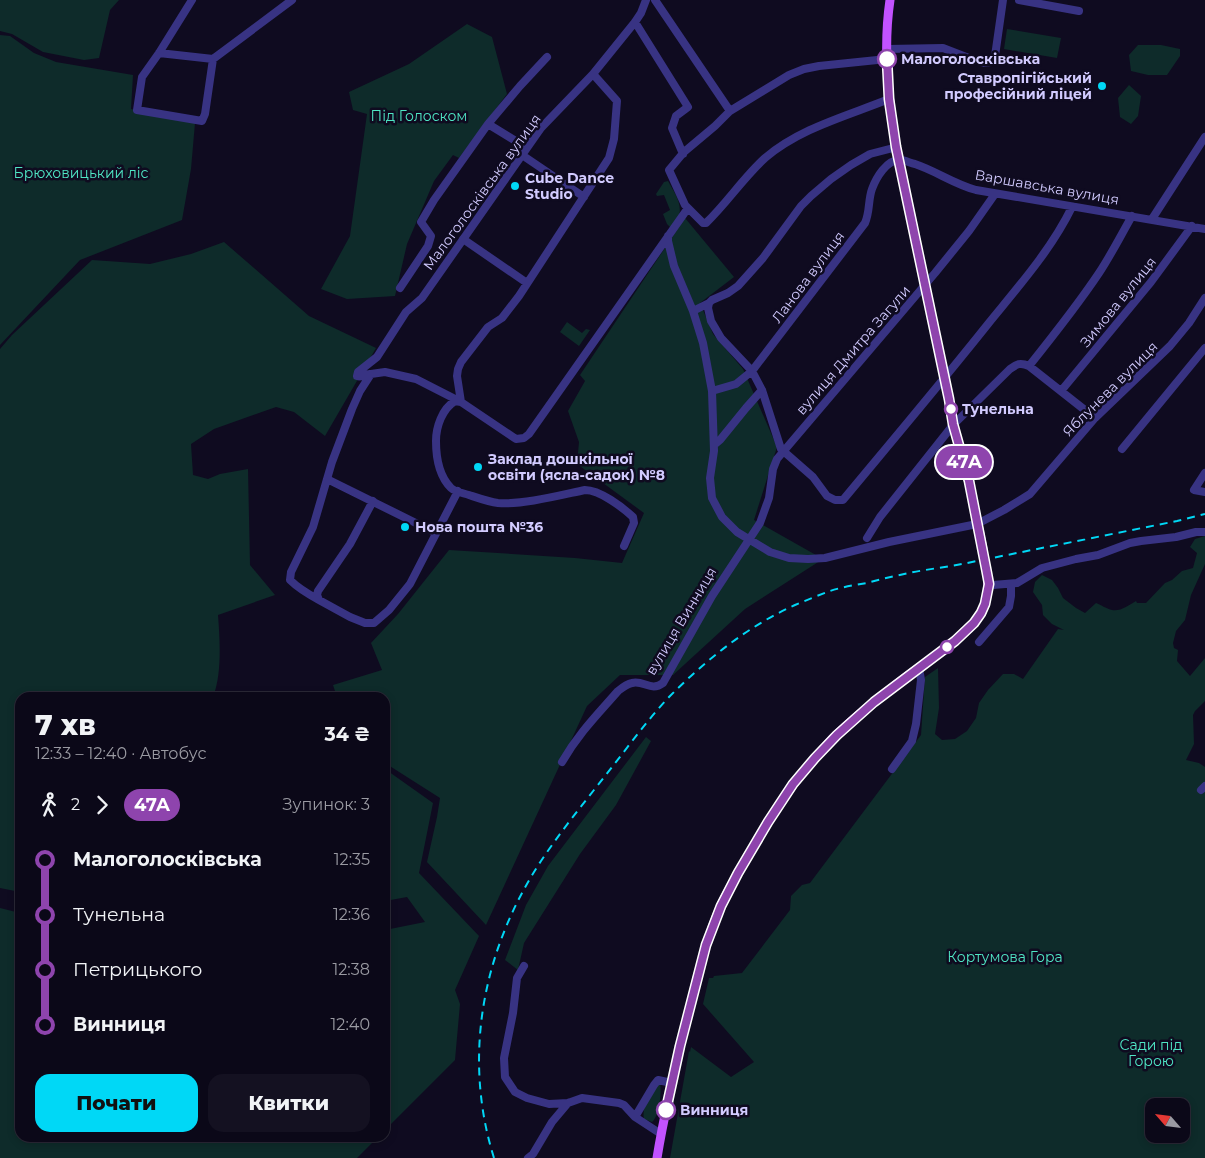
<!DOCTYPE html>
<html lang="uk">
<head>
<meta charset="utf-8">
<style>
	body { margin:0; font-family:Montserrat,sans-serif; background:#141121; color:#f1f3f6; height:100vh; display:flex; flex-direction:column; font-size:19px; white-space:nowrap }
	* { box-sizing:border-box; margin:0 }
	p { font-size:16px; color:#9a9aa2 }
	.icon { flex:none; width:28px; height:28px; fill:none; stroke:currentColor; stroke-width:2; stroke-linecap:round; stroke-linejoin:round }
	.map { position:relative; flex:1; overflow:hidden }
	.sheet { position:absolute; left:15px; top:692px; width:375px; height:450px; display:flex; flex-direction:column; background:#0b0818; border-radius:15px; box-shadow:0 2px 8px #0003,0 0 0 1px #2b2937 }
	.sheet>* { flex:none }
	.badge { padding:0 10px; border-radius:16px; font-size:18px; line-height:32px }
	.needle { width:32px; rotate:298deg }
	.controls { position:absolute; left:1145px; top:1098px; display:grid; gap:10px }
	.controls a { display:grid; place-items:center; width:45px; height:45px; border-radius:10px; background:#0b0818; box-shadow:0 2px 8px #0003,0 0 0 1px #2b2937; font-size:25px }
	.map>.badge { position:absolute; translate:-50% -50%; box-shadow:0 0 0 2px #fff }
	.legs { display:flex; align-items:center; gap:8px; height:55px; padding:0 20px; font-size:16px }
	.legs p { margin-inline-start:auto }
	.summary { display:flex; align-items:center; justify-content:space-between; height:85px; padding:0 20px }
	h1 { font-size:28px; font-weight:800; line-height:38px }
	.action { display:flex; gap:10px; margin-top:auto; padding:10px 20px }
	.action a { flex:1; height:58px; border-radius:15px; background:#00d8f6; color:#111; font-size:20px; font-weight:800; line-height:58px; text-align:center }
	.action a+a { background:#141121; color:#f1f3f6 }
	ul { padding:0 20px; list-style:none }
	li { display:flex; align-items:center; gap:18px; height:55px; font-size:19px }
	li i { display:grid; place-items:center; width:8px; height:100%; margin:0 6px; background:currentColor }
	li i::after { content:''; width:12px; height:12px; margin:-6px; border:4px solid; border-radius:50%; background:#0b0818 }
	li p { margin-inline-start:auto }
	li:first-child i { background:linear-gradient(#0000 50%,currentColor 0) }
	li:last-child i { background:linear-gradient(currentColor 50%,#0000 0) }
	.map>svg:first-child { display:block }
	.green { fill:#0e2b2a; fill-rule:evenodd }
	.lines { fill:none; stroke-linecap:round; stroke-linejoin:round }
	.major-tunnel { stroke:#2c2841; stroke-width:9; stroke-dasharray:9 4.5; stroke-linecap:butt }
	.minor { stroke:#383383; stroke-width:8 }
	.major { stroke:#c252ff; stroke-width:9 }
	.rail { stroke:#00d8f6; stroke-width:2; stroke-dasharray:8 6; stroke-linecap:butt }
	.line-1-casing { stroke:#fff; stroke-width:11 }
	.line-1 { stroke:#8e44ad; stroke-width:8 }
	.stop-1-dot { fill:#fff; stroke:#8e44ad; stroke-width:2.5 }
	.poi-dot { fill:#00d8f6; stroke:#0f0b20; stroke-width:2 }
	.labels { text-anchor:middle; stroke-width:5; stroke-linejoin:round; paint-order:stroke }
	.stop-label { font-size:14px; font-weight:bold; fill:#d2cbff; stroke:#0f0b20; text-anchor:start }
	.poi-label { font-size:14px; font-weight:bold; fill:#d2cbff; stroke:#0f0b20; text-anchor:start }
	.park-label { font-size:14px; fill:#4fe6c4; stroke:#0f0b20 }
	.street-label { font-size:14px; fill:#d2cbff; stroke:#0f0b20 }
</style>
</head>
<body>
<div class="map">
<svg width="1205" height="1158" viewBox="0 0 1205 1158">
	<rect width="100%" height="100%" fill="#0f0b20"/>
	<path class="green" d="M0,0H119L110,10L99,58L84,60L43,52L12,34L0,31Z
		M467,24L492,37L507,94L459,158L453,155L434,181L407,244L395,296L347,299L321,289L350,236L367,114L353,110L349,92L409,64Z
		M1007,29L1061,38L1057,58L1004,49Z
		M0,35L10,36L34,53L56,62L133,75L131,109L195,123L191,169L182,220L80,260L0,345Z
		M1138,45H1161L1180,49V56L1167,75H1148L1131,71L1129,55Z
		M1129,85L1141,96L1138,116L1131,124L1120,117L1118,98Z
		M668,181C674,192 684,205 678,218C677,222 673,225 671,228L667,224L663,214L670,210L664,195L657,196L656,194L664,182Z
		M685,218L734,277L700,303L713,334L743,369L777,447L754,520L823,559L745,609L673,675H620L587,706L486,925L427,862L437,817L440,798L385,763V698L337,697L333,685L382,670L371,643L398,614L449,550L575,558L622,563L644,513L577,464L579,442L568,411L585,381L580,375Z
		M224,242L309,316L376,348L325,436L294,412L276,407L214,429L191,444L193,475L208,479L220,474L248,469L250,565L275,595L218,615C220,641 222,674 213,697L20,698V892L0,888V349L12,335L92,260L150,264L191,254Z
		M567,322L582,333L586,329L590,330L579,346L560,332Z
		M1205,536V564L1191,595L1185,620L1176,631L1173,643L1174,648L1178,650L1177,661L1190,676L1205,658V701L1195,711L1193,715L1194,744L1186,760L1199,763L1205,767V1158H670L689,1051L690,1052L691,1047L731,1077L754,1062L703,1004L709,978H713L714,976L742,973L790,910L791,896L802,885L810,883L921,735L925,677L938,668L939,708L935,734L942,740L955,739L967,731L976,718L979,703L988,690L1003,674H1014L1023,679L1058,629L1064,630L1052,624L1043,615L1042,605L1033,592L1035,582L1042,575L1052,580L1058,588L1063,598L1076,608L1085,613L1096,603C1101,605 1107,609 1112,610C1120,612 1129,605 1136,601L1137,603H1146L1165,583L1172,580L1182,571L1193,568L1197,553L1190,547L1195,539ZM1154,1106H1181V1134H1154Z
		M646,737L651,741L616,805L580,854L524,943L518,970L505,960L526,905L548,866Z
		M385,769L433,803L419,873L479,936L455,990L460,1004L455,1060L385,1130V930L425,922L407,897L385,901Z
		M0,908L20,913V1138H377L357,1158H0Z
		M660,1083C662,1092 659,1117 652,1122L644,1119C641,1106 652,1092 660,1083Z"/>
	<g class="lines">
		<path class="major-tunnel" d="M983,549L986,568"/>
		<path class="minor" d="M192,0L159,53L142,77L137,110L202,121L205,114L213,59
			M655,0L730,111
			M1019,0L1079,11
			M635,22L688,107L676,116L672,128L683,154
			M887,49L943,48L974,60L984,63L991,62L995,56L1003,0
			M159,53L213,59L292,0
			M593,74L617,101L614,139L609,158L519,296L502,318L488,327L461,362L458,369L457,376L461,402L516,439L524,438L529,434L688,208L685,205L669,170L684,152L715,126L730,111L789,75L804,69L819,66L887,59
			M488,124L520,86L547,57
			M897,147L870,154L851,165L831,179L811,196L801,206L763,258L738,286L728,293L712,300L709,303L708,308L711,321L721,338L752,371L762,390L781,449L813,477L827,496L835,500H843C892,441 941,383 988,324C1018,287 1051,250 1072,207
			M522,155L584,197
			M688,208L703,223H706C727,203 743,178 765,158C800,128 847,116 889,99
			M1152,219L1205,137
			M668,236V241L674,266L693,311L703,343L712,391L714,451L710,478L712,498L722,517L737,532L770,552L789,558L808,559L825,558L889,542L977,524L1004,510L1030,494L1095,418L1170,346L1189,323L1205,298
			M463,239L527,283
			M400,288L428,246L431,236L421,222L434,200L488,124L527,148
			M693,311L709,303
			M1029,366C1053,336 1077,306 1099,273C1111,255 1121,235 1132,216
			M371,374C365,373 363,378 357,376L358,372L377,357L406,312L422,298L541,128L593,74L635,22L641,13L646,0
			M712,391L736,384L752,371L865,223C870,212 868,200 872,189C876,178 887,159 900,160C905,160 910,163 915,164C936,171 954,184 976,190L1205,229
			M1061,391L1151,282L1192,226
			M714,445L720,440L746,408L762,390
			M1122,449L1205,348
			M1205,473L1194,490L1205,492
			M327,479L436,533
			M373,501L350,544L318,591L317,595L319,600L350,617L365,623H374L389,610L410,584L458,491
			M867,538L880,517L953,425L1010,369C1017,364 1020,362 1029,366L1095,418
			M989,585H993L1017,583L1042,568L1076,559L1098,555L1130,543L1141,541L1176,537L1196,532H1205
			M319,600C308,594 299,589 290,580L291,572L313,527L332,462L352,409L360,391L371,374L385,372L416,379L461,402L455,401C442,409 436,427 436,441C436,458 439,476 451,488C455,492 463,493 469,495C478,498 489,502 498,503C523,505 561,495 585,490C600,490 622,507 633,517L634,523L624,546
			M979,642L1009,607L1011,596V585
			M562,762C578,734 597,715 618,691C623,687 627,684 632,683C644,680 651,692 663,683L712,596L760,523L769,498L773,469L777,459L935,273L969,231L995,194
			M892,769L912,741L916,724L921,680L919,668
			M1201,790L1205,786
			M524,966L517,978L513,1013L504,1058L505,1077L515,1092L527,1098L549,1104L568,1103L582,1098L619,1103L624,1105L635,1117L661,1134
			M635,1117L654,1085L658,1080L672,1083
			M528,1158L533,1154L552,1122L568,1103"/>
		<path class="major" d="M890,0C883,47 888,93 895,140L951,408L953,425L969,481L983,549
			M657,1158C665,1108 677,1059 689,1010C698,974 706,939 721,905C730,886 741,867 752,849C765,827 778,805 793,785C804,769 819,754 832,739C855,716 882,695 907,676C929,660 969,635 982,612C989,598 989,583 986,568"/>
		<path class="rail" d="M494,1158C462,1056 483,949 541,861C563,828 588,798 612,767C631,743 649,718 670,696C706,660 748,626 795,605C807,600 819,595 830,591C842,587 855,585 867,583C881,579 895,576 909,573C928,569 948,567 967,563C1037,549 1107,535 1177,521L1205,514"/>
	</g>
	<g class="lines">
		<defs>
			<path id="line-1" d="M666,1110L680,1046L706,945L721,906L738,873L768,822L793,784L815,758L837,735L874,702L955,641L974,623L981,613L985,604L989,584L986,568L969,481L953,424L949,399L896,147L889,99L887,59"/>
		</defs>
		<use href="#line-1" class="line-1-casing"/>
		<use href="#line-1" class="line-1"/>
	</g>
	<g class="stop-1-dot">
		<circle cx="887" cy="59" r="9"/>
		<circle cx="951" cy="409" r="6"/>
		<circle cx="947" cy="647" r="6"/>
		<circle cx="666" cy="1110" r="9"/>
	</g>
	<g class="poi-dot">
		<circle cx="1102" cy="86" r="5"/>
		<circle cx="515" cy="186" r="5"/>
		<circle cx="478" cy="467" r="5"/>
		<circle cx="405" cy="527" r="5"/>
	</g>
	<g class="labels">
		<g class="stop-label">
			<text x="901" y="64">Малоголосківська</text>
			<text x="962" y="414">Тунельна</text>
			<text x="680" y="1115">Винниця</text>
		</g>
		<g class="poi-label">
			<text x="1092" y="83" text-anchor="end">Ставропігійський<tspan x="1092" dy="16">професійний ліцей</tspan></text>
			<text x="525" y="183">Cube Dance<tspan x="525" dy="16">Studio</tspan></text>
			<text x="488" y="464">Заклад дошкільної<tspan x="488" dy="16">освіти (ясла-садок) №8</tspan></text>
			<text x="415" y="532">Нова пошта №36</text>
		</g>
		<g class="park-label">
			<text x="419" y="121">Під Голоском</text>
			<text x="81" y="178">Брюховицький ліс</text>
			<text x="1005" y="962">Кортумова Гора</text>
			<text x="1151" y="1050">Сади під<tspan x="1151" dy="16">Горою</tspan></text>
		</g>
		<g class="street-label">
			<text transform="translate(1047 187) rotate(10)" y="5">Варшавська вулиця</text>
			<text transform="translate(482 192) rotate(-54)" y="5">Малоголосківська вулиця</text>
			<text transform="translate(808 277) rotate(-53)" y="5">Ланова вулиця</text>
			<text transform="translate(1118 302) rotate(-51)" y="5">Зимова вулиця</text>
			<text transform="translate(853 350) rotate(-49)" y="5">вулиця Дмитра Загули</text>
			<text transform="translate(1110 389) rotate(-45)" y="5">Яблунева вулиця</text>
			<text transform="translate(681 621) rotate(-59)" y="5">вулиця Винниця</text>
		</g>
	</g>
</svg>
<div class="controls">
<a><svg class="needle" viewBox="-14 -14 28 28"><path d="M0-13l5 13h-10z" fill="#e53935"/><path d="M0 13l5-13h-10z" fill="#9a9aa2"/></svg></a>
</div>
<b class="badge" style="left:964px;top:462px;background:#8e44ad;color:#fff">47А</b>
<section class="sheet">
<div class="summary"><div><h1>7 хв</h1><p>12:33 – 12:40 · Автобус</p></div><b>34 ₴</b></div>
<div class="legs"><svg class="icon" aria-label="walk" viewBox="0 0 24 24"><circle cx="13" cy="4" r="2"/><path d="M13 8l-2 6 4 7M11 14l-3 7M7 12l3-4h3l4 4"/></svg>2<svg class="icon" aria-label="forward" viewBox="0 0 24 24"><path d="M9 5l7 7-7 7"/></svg><b class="badge" style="background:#8e44ad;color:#fff">47А</b><p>Зупинок: 3</p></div>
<ul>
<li><i style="color:#8e44ad"></i><b>Малоголосківська</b><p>12:35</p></li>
<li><i style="color:#8e44ad"></i><span>Тунельна</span><p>12:36</p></li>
<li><i style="color:#8e44ad"></i><span>Петрицького</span><p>12:38</p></li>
<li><i style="color:#8e44ad"></i><b>Винниця</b><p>12:40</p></li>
</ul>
<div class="action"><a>Почати</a><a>Квитки</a></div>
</section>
</div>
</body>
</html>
